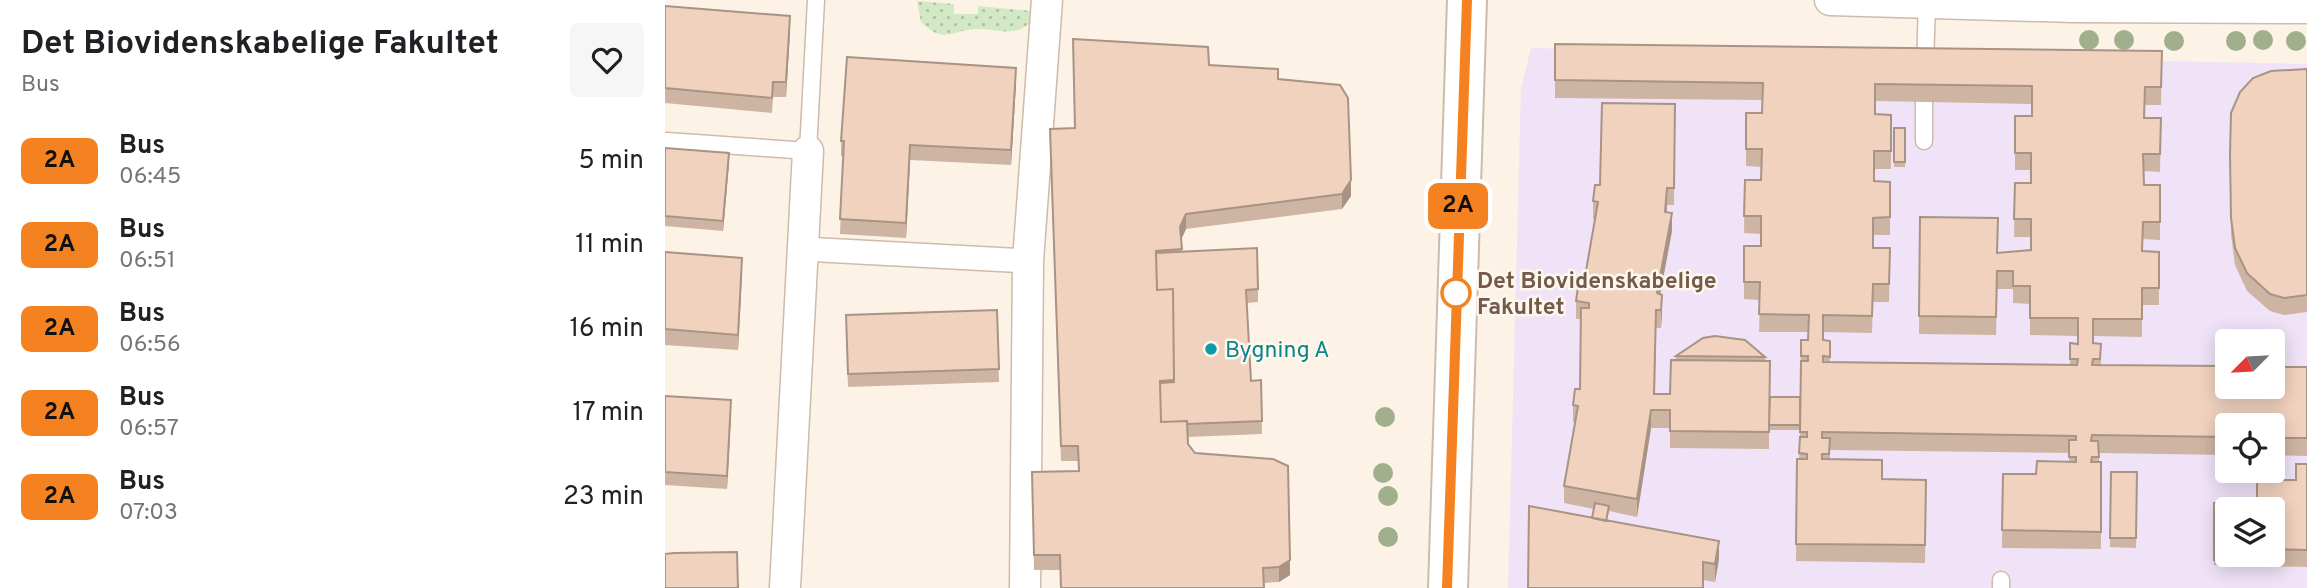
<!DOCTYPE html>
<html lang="en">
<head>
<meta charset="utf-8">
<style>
	body { margin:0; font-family:Overpass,sans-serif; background:#f6f6f6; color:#202124; height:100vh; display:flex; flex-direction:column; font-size:26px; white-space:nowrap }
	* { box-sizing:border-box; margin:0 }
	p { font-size:23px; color:#757577 }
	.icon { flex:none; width:38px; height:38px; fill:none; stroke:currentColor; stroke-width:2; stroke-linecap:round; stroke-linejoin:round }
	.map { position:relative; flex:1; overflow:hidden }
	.sheet { display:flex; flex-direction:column; background:#fff; width:665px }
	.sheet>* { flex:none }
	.badge { padding:0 14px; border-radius:10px; font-size:24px; line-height:46px }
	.needle { width:46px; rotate:246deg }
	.tools { position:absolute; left:1550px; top:329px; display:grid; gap:14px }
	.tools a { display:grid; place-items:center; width:70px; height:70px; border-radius:7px; background:#fff; box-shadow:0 4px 18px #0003; font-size:35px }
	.map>.badge { position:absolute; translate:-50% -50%; box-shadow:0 0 0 4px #fff }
	.round { display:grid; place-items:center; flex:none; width:74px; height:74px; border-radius:7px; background:#f6f6f6 }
	.summary { display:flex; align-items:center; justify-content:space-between; height:119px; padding:0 21px }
	h1 { font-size:33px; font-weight:700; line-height:52px }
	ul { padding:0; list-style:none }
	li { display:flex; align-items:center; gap:21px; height:84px; padding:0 21px }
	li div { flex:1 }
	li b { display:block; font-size:26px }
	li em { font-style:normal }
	li .badge { min-width:77px; font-weight:700; text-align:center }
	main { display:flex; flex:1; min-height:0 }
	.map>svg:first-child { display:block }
	.education { fill:#f0e3f8; fill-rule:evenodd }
	.grass { fill:url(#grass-dots) }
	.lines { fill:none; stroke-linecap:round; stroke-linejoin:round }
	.service-casing { stroke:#cdbbad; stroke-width:19 }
	.pedestrian-casing { stroke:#cdbbad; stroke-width:26 }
	.minor-casing { stroke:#cdbbad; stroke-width:33 }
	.tertiary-casing { stroke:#cdbbad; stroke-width:42 }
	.service { stroke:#fff; stroke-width:16 }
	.pedestrian { stroke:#fff; stroke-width:23 }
	.minor { stroke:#fff; stroke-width:30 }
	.tertiary { stroke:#fff; stroke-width:38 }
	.tree { fill:#a0b08c }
	.wall { fill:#ceb5a3; fill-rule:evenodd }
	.shaded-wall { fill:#a89385 }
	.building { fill:#f0d2be; stroke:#a89385; stroke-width:2; fill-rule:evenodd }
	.line-casing { stroke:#fff; stroke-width:16 }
	.line { stroke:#f58220; stroke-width:10 }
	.stop-dot { fill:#fff; stroke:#f58220; stroke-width:3.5 }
	.culture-dot { fill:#0f9aa8; stroke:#fef7ec; stroke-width:2.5 }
	.labels { text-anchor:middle; stroke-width:5; stroke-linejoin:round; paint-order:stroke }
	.stop-label { font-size:23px; font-weight:bold; fill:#745a4c; stroke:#fef7ec; text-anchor:start }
	.culture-label { font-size:23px; fill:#0d838f; stroke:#fef7ec; text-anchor:start }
</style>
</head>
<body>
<main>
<section class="sheet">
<div class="summary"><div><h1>Det Biovidenskabelige Fakultet</h1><p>Bus</p></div><a class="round"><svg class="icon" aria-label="heart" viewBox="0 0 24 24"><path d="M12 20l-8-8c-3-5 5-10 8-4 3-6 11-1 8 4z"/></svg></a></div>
<ul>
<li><span class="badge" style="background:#f58220;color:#111">2A</span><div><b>Bus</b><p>06:45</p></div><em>5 min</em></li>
<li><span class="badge" style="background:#f58220;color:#111">2A</span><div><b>Bus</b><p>06:51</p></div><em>11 min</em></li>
<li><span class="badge" style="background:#f58220;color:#111">2A</span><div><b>Bus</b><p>06:56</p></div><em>16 min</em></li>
<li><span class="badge" style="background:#f58220;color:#111">2A</span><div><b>Bus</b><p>06:57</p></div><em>17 min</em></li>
<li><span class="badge" style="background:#f58220;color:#111">2A</span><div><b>Bus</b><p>07:03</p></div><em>23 min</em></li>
</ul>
</section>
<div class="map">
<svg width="1642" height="588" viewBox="0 0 1642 588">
	<defs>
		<pattern id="grass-dots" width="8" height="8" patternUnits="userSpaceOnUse" patternTransform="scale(1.75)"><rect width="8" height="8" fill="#d3e9c5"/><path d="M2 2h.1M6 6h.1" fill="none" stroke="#b0c0a2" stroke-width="1.8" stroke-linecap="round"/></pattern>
	</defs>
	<rect width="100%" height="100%" fill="#fcf3e6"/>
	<path class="education" d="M866,48L1642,64V588H843L856,88ZM1563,341H1608V387H1563ZM1563,425H1608V471H1563ZM1563,509H1608V555H1563Z"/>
	<path class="grass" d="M252,1L289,4V14H313V6L368,11V18C354,39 334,29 312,29C288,29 281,46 256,22Z"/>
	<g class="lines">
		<defs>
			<path id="service" d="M1260,66L1262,3
				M2,141L143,151L151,0
				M1259,141V102
				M1336,588V580"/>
			<path id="pedestrian" d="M138,249L363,261"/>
			<path id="minor" d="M1165,0L1408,7L1642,8
				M120,588L143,151
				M360,588L363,261L382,0"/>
			<path id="tertiary" d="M783,588L802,0"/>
		</defs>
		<use href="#service" class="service-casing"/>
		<use href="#pedestrian" class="pedestrian-casing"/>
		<use href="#minor" class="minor-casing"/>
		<use href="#tertiary" class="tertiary-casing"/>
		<use href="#service" class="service"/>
		<use href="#pedestrian" class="pedestrian"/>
		<use href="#minor" class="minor"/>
		<use href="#tertiary" class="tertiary"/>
	</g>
	<g class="tree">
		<circle cx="1424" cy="40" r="10"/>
		<circle cx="1459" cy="40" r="10"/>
		<circle cx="1598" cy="40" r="10"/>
		<circle cx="1509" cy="41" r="10"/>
		<circle cx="1571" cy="41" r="10"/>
		<circle cx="1631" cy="41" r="10"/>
		<circle cx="720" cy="417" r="10"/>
		<circle cx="718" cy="473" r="10"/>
		<circle cx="723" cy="496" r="10"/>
		<circle cx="723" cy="537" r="10"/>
	</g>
	<path class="wall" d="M0,6L125,31L121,97H108L107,113L0,103Z
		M890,44L1497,51L1496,105H1480L1479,118H1496L1495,172L1479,171V185H1495V240L1478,239V251L1494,252V305H1477V337L1428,336V343L1436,344V365L1642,367V456L1608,455V425H1563V455L1434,453V462H1436V549L1337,548L1338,474H1371L1404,462V453L1165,450V459L1217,479L1261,480L1260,563L1131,561L1132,459H1134L1135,430H1104V419V449L1005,448V428H986L972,517L944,511L942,521L1054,559L1050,582L1038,580L927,518L929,509L899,503V486L910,423L908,422V405L915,389L916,319H911V301L919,287V282L930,219H928V201L935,185L1010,104L1009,205H1002V212L1007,231L995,294L997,312L996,328H991L990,394H1005L1011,356L1100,357L1105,397L1135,402L1136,340H1143V332H1094L1095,300L1079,299V246H1096V234L1079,233L1080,180H1096L1097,167L1081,166V113H1097V100L890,98ZM1210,101L1367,104V116L1350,153V170H1366V183H1350L1349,237H1366V250L1333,253L1255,217L1254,334L1331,335L1332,289H1348V303L1365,304V335L1413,336V344L1405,343V364L1165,362V341L1158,340V332L1207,333L1208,302H1224L1225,248H1208V235H1225V182L1209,181V169H1226V115L1210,114Z
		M544,65L613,79L686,196L677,209L521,229L516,240L517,252L593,289V302L582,303L586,381L596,380L597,434L523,437V444L625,575L614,582L599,583L395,570H369L367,472L414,471L413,461H396L385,144L409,128Z
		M1642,69V312L1619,315L1605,311L1582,291L1570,265L1566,235L1565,155Z
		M351,83L346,165L245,160L241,238L175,234L178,156H176V141Z
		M1229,128H1240V167H1229Z
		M0,148L64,163L58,231L0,226Z
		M0,252L77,273L73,350L0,345Z
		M332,310L334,382L183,387L181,329Z
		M0,396L66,413L62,489L0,485Z
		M1642,464V567L1591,566V555H1608V509Z
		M1446,472H1472L1471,548L1445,547Z
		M1549,503L1573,555V566L1549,565Z"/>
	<path class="shaded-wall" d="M125,16V31L121,97V82Z
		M351,68V83L346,165V150Z
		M245,145V160L241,238V223Z
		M64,153V163L58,231V221Z
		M686,180V196L677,209V194Z
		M1002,188V205L1000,229V212Z
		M1007,213V231L992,311V293Z
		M521,214V229L515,242V227Z
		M77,258V273L73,350V335Z
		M997,295V312L996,328V310Z
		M66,400V413L62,489V476Z
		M986,410V428L972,517V499Z
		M1054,541V559L1050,582V564Z
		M625,560V575L614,582V567Z"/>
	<path class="building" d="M0,6L125,16L121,82H108L107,98L0,88Z
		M408,39L543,47L544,65L613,69V79L675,85L683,98L686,180L677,194L521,214L515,227L517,249L491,251L492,290L508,289L509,380L495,381L496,422L522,421L523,444L530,453L608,459L623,466L625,560L614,567L598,568L599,588H396L395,555H369L367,472L414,471L413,446H396L385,129L410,128Z
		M890,44L1497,51L1496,87H1480L1479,118H1496L1495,154H1478L1479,185H1495V222H1478L1477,251L1494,252V288H1477V319H1428V343L1436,344L1435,359H1428L1427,365L1563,366V387H1608V367H1642V438H1608V425H1563V437L1427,435L1426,441H1433L1434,457H1427L1426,462H1436V532L1337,530L1338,474H1371L1372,461L1411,462V457H1404V440H1411V436L1157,432V438H1165L1164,454H1157V459L1217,460V479L1261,480L1260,545L1131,544L1132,459H1142V454L1134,453L1135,437H1142V432H1135L1136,361H1143V356H1136V340H1143L1144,315L1094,314L1095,282H1079V246H1096V216H1079L1080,180H1096L1097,149H1081V113H1097L1098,83L890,80ZM1210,84L1367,86V116H1350V153H1366V183H1350L1349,219H1366V250L1332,253L1333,218L1255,217L1254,316L1331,317L1332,271H1348V286H1365V318H1413V344L1405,343V359H1413L1412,365L1158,362V356L1165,357V341L1158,340V315L1207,316L1208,284H1224L1225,248H1208V218L1225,217V182L1209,181V151H1226V115L1210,114Z
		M182,57L351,68L346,150L245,145L241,223L175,219L179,141H176Z
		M1642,69V295L1619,298L1605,294L1582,273L1570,248L1566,218L1565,155L1566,113L1575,92L1588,78L1606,71Z
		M937,103L1010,104L1009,188H1002L1000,212L1007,213L992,293L997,295L996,310H991L989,394H1005L1006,360L1105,361L1104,432L1005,431V410H986L972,499L899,486L913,406L908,405L910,389H915L916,308H924V303L911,301L913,287L925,288L926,284L919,282L933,202L928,201L930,185H935Z
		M1229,128H1240V162H1229Z
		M0,148L64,153L58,221L0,216Z
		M592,248L593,289L581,290L586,381L596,380L597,421L522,424V421L496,422L495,383L509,382L508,289L492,290L491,253Z
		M0,252L77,258L73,335L0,329Z
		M332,310L334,369L183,374L181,315Z
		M1050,336L1080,340L1100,357L1011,356L1038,338Z
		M0,396L66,400L62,476L0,472Z
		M1105,397H1135V425H1104Z
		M1631,464H1642V550L1608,549V509H1592V480H1631Z
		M1446,472H1472L1471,538H1445Z
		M930,503L944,506L941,521L927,518Z
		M1549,503H1573V509H1563V555H1573V560H1549Z
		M864,506L1054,541L1050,564L1038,562V588H863Z
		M72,552L73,588H0V554L9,553Z"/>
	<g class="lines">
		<defs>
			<path id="line" d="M782,588L802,0"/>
		</defs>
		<use href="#line" class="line-casing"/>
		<use href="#line" class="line"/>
	</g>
	<circle class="stop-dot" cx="791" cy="293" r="14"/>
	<circle class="culture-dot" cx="546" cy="349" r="7"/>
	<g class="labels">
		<g class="stop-label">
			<text x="812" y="288">Det Biovidenskabelige<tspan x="812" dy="26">Fakultet</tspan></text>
		</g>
		<g class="culture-label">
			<text x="560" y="357">Bygning A</text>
		</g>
	</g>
</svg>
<div class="tools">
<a><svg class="needle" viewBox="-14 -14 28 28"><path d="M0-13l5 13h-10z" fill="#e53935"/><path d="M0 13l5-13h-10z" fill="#757577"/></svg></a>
<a><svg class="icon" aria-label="locate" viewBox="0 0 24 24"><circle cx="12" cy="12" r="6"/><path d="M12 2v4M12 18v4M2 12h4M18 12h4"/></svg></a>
<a><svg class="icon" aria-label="layers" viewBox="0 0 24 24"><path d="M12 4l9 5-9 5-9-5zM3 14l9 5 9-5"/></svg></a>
</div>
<b class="badge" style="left:793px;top:206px;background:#f58220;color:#111">2A</b>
</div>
</main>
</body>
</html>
